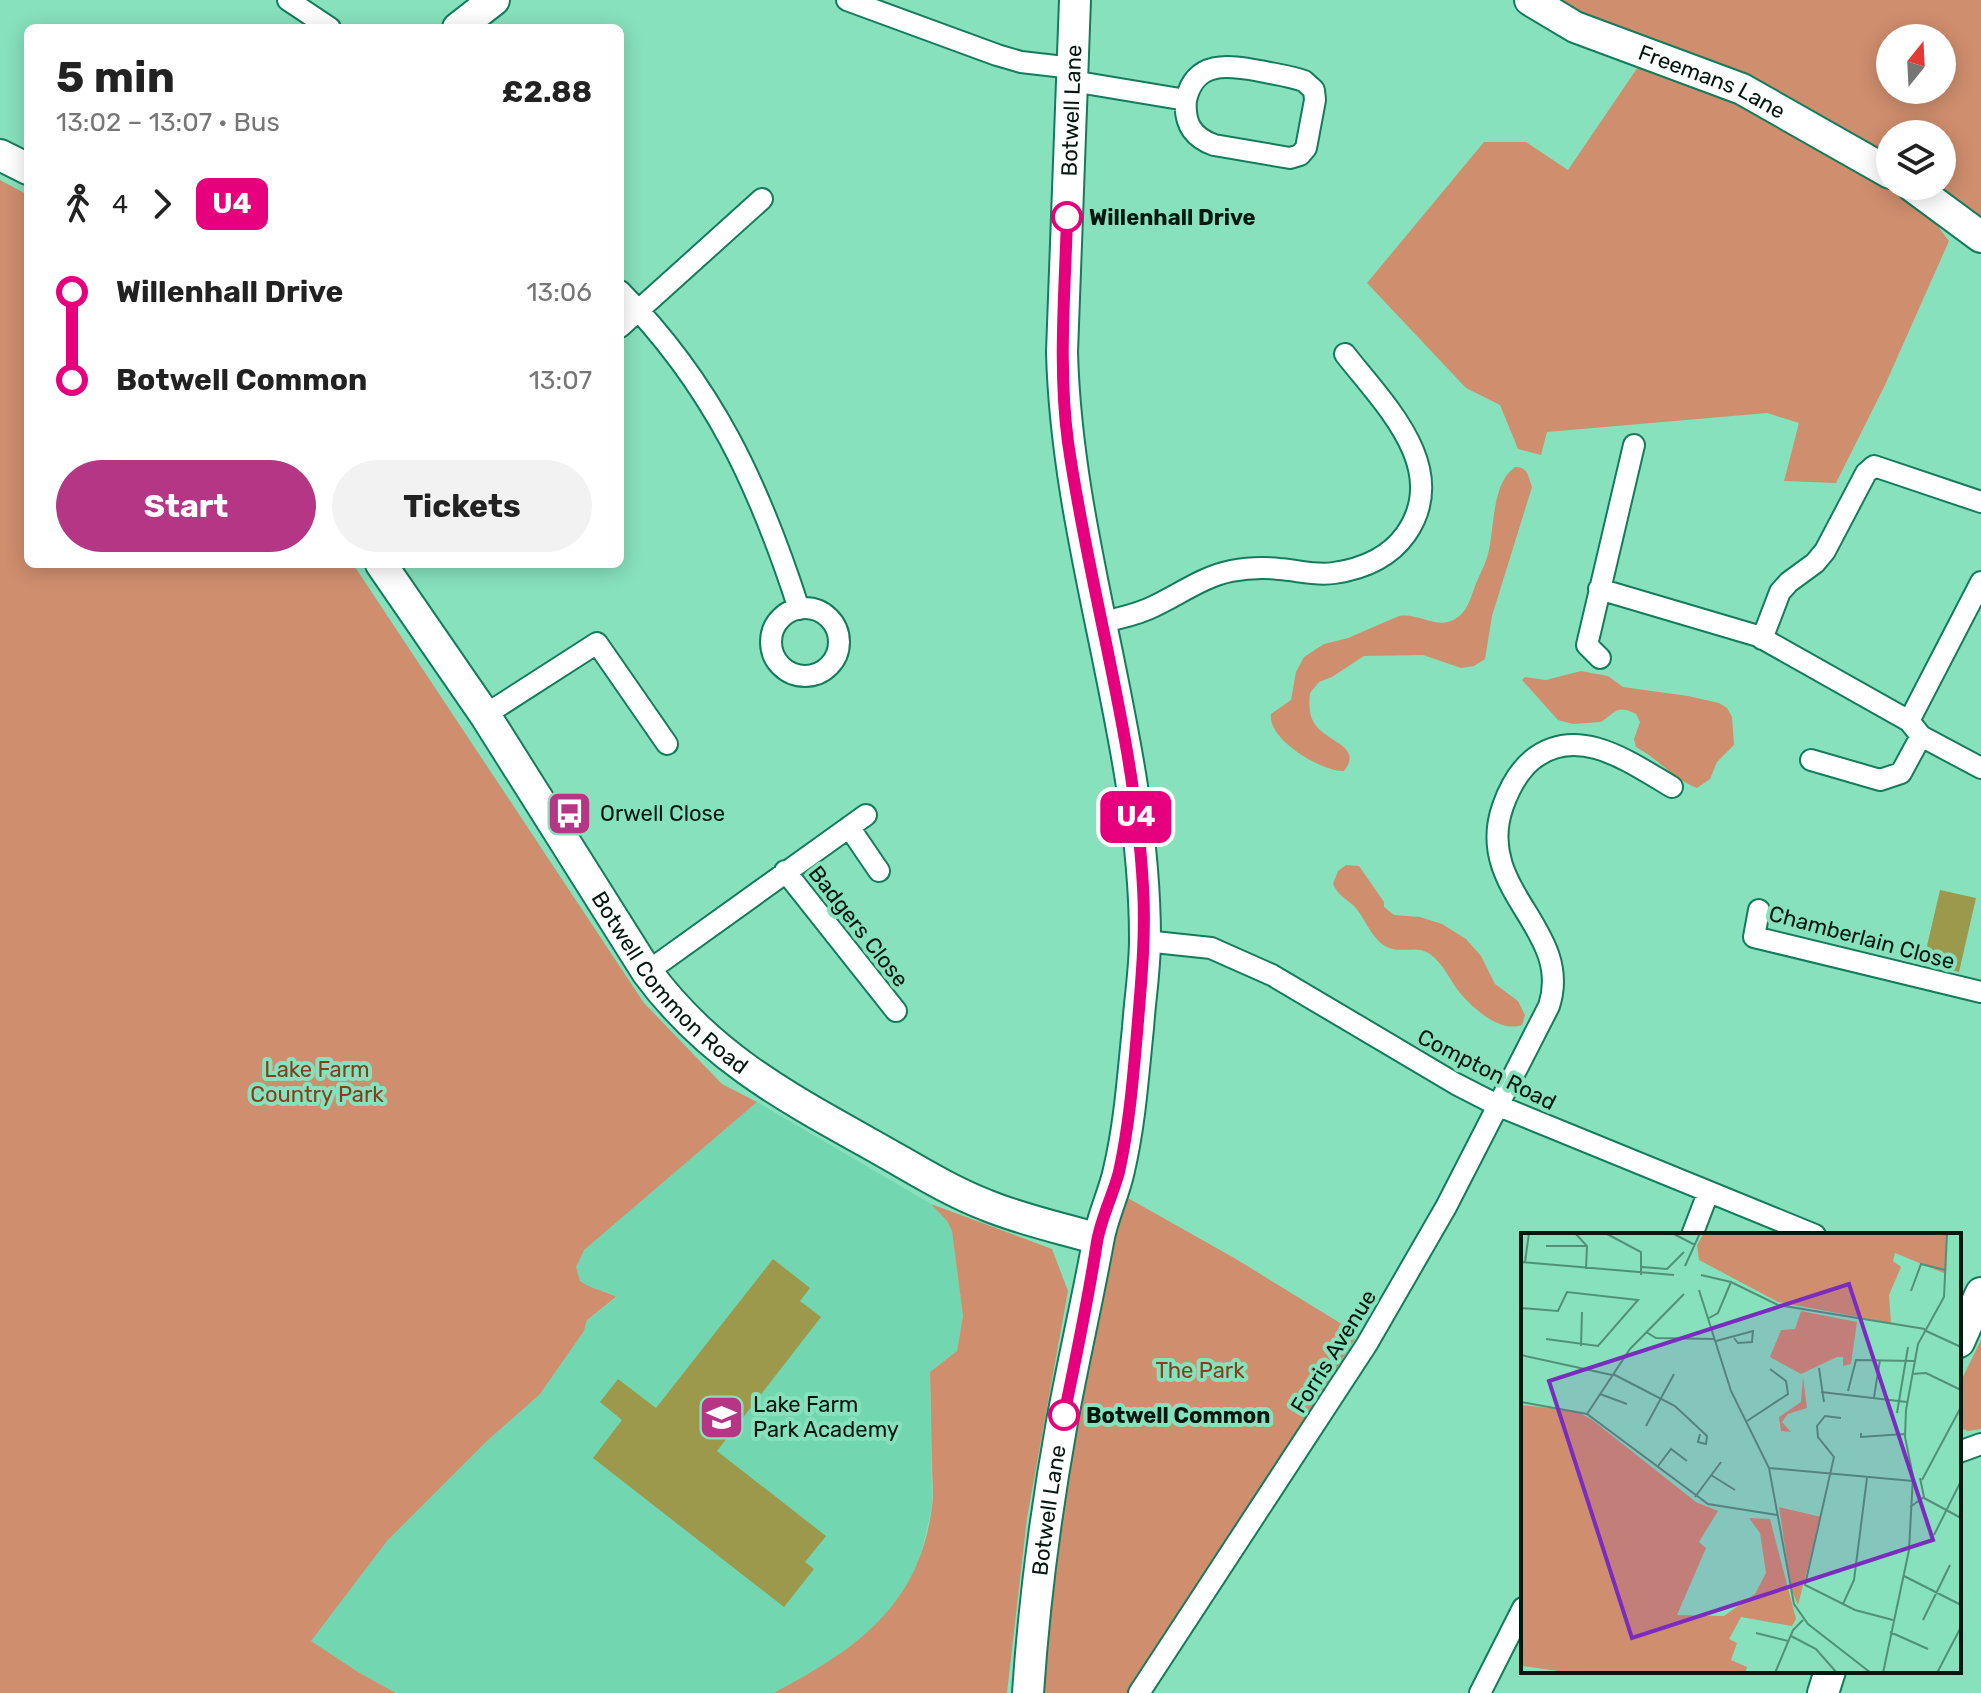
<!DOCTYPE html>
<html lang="en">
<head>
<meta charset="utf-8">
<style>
	body { margin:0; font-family:Rubik,sans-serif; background:#f2f2f2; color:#222; height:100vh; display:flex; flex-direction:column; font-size:30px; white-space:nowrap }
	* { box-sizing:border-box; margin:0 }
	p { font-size:26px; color:#767676 }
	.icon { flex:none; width:44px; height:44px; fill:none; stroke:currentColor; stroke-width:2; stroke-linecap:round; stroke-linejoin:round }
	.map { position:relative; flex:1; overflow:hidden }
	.drawer { position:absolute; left:24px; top:24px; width:600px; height:544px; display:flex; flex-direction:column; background:#fff; border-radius:12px; box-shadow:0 4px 20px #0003 }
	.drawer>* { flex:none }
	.badge { padding:0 16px; border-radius:12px; font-size:28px; line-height:52px }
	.needle { width:52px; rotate:18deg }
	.controls { position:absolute; left:1876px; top:24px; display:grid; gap:16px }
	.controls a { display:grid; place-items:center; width:80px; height:80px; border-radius:50%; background:#fff; box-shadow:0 4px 20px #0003; font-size:40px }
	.map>.badge { position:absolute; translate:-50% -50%; box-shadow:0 0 0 4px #fff }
	.legs { display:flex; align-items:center; gap:12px; height:88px; padding:0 32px; font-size:26px }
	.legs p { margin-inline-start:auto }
	.head { display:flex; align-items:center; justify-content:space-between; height:136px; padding:0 32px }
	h1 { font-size:44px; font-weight:700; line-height:60px }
	.cta { display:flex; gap:16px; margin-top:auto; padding:16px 32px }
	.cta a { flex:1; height:92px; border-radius:48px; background:#b43684; color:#fff; font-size:32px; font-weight:700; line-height:92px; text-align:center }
	.cta a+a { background:#f2f2f2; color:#222 }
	ul { padding:0 32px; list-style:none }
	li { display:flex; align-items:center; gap:28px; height:88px; font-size:30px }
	li i { display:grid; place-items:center; width:12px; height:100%; margin:0 10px; background:currentColor }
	li i::after { content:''; width:20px; height:20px; margin:-10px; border:6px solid; border-radius:50%; background:#fff }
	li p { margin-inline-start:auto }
	li:first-child i { background:linear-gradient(#0000 50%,currentColor 0) }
	li:last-child i { background:linear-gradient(currentColor 50%,#0000 0) }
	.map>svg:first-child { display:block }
	.built { fill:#72d6b0 }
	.green { fill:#cf8e6e; fill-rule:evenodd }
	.building { fill:#9c994d }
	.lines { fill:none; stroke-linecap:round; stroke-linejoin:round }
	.street-casing { stroke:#147b5c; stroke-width:24 }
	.secondary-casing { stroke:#147b5c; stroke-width:34 }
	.street { stroke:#fff; stroke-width:20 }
	.secondary { stroke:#fff; stroke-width:30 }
	.line-1-casing { stroke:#fff; stroke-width:18 }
	.line-1 { stroke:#e6007e; stroke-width:12 }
	.stop-1-dot { fill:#fff; stroke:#e6007e; stroke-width:4 }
	.labels { text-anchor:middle; stroke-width:8; stroke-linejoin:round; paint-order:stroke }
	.street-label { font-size:22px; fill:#00180f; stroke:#87e1bd }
	.stop-label { font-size:22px; font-weight:bold; fill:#00180f; stroke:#87e1bd; text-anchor:start }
	.poi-label { font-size:22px; fill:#00180f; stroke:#87e1bd; text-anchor:start }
	.park-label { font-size:22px; fill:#82401c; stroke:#87e1bd }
	.inset-road { fill:none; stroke:#519177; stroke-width:2 }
	.view { fill:#7b2cbf; fill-opacity:0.15; stroke:#7b2cbf; stroke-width:4 }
	.inset-edge { fill:none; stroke:#00180f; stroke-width:4 }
</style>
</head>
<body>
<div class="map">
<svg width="1981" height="1693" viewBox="0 0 1981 1693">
	<rect width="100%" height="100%" fill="#87e1bd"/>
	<path class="built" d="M757,1102L931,1204L947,1221L952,1231L963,1316L957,1351L930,1372L932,1506L919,1564L899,1600L867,1635L815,1671L774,1693H396L358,1672L310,1641L387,1541L487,1441L540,1394L584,1331L587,1320L616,1298L608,1292L593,1290L580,1281L576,1267L583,1250Z"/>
	<path class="green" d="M1561,0H1981V230L1922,186H1942V134H1890V165L1613,32ZM1890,38H1942V90H1890Z
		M1638,67L1735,100L1843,156L1926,211L1949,241L1885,385L1836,483L1784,481L1799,423L1767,413L1547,432L1541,455L1518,449L1500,405L1466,388L1367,283L1484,142H1526L1568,170Z
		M0,180L28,195V564H353L644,1003L722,1084L757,1102L584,1250L576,1267L580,1281C592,1290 604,1290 616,1297L587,1320L584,1331L540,1394L487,1441L387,1541L311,1641L358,1672L396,1693H0Z
		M1515,467C1528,467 1528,476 1532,487L1492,616L1485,659L1474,666L1461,668L1423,655L1364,656L1332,677L1319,682L1310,693C1309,701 1309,711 1312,719C1322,743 1365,744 1344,771C1322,772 1267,739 1271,714L1291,700L1296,672L1304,657L1324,644L1348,638L1399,616C1416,613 1433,626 1448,622C1465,617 1469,603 1474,589C1478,577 1485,566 1488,554C1495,528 1491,484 1515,467Z
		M1581,671L1608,676L1623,687L1688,696L1719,703L1727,708L1732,717L1734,745L1717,762L1710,779L1697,788C1675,780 1657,758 1636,747L1634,739L1640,722L1636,714C1616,704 1616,713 1601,722L1573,724L1558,720L1522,680L1525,677L1546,680Z
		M1346,865L1359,866L1384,902V907L1394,915L1420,917L1442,924L1466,939L1481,956L1495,984L1518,1001L1525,1015L1522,1025C1500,1033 1474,1009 1460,993C1450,981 1444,964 1430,954C1417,945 1402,953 1389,948C1372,941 1366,919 1354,906C1345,898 1338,895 1333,884L1338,871Z
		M1126,1197L1236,1259L1358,1334L1133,1693H1041L1051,1556L1087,1351Z
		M931,1204L1052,1249L1068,1291L1027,1518L1007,1693H774C856,1649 919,1607 932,1507C934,1493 932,1478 932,1464C931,1433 931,1403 930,1372L957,1351L963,1316L952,1231L947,1221Z
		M1981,1340V1429L1968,1431L1959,1427V1385Z"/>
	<path class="building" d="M1940,890L1976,898L1959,972L1923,963Z
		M773,1259L810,1288L800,1301L821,1317L717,1451L826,1536L805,1562L814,1569L784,1607L593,1458L622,1420L600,1402L618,1379L656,1408Z"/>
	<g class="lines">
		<defs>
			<path id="street" d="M288,0L330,28
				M847,0L997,55L1021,62L1073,68
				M1072,81L1186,100C1195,60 1228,65 1260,71C1274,74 1290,76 1304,81L1314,90L1315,100L1306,148L1300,155L1290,158L1214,145C1192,137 1184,123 1186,100
				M620,291C713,385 759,485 799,609
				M620,327L762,199
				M1599,589L1758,636L1909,721L1921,736L1981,768
				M771 642a34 34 0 1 1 68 0a34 34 0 1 1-68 0Z
				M1102,622C1117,619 1134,615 1148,609C1176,597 1201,577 1231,571C1247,568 1263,567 1279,569C1297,570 1315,576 1334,573C1362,569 1389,558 1406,534C1452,468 1383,403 1345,354
				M1762,639L1780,592L1789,582L1815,563L1825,551L1866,473L1874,466L1981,502
				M1600,658L1587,645L1634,445
				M485,715L597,643L667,744
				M1909,721L1981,582
				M1811,760L1880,780L1901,773L1921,736
				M849,827L879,871
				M785,871L896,1011
				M1759,910L1754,937L1981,992
				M1145,941L1211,948L1272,975L1456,1084L1499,1106L1815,1235
				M647,972L866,815
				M1692,1235L1708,1193
				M1959,1452L1981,1444
				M1139,1693L1367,1344L1446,1207L1549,1006C1574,929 1473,890 1503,806C1509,789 1518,772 1532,760C1578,723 1631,763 1672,787
				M1480,1693L1523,1608"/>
			<g id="secondary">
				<path id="s1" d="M1530,0L1575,27L1742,89L1890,173"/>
				<path d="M458,28L494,0"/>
				<path d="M0,155L28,169"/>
				<path d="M1912,186L1981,237"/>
				<path id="s2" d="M381,564L485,715L647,972C708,1055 784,1096 872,1145C910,1166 947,1190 986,1205C1022,1220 1061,1228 1098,1239"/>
				<path d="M1959,1342L1981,1293"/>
				<path id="s3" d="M1028,1693C1034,1603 1046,1511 1062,1422C1073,1362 1087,1302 1098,1242C1102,1217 1114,1194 1119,1170C1130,1123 1133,1075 1138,1028C1140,998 1145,969 1145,939C1145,740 1067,550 1062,352L1075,0"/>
				<path d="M1823,1693L1830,1671"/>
			</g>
		</defs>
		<use href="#street" class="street-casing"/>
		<use href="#secondary" class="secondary-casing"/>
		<use href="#street" class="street"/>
		<use href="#secondary" class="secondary"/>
	</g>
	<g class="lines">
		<defs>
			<path id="line-1" d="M1064,1415C1076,1358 1088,1300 1097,1242C1101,1218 1113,1195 1119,1172C1129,1127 1133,1079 1137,1033C1141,984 1146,936 1143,887C1135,737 1089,591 1068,442C1058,368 1065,292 1067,217"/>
		</defs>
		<use href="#line-1" class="line-1-casing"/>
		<use href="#line-1" class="line-1"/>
	</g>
	<defs>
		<symbol id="bus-square" viewBox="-11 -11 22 22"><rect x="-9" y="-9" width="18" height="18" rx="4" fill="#b43684" stroke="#87e1bd"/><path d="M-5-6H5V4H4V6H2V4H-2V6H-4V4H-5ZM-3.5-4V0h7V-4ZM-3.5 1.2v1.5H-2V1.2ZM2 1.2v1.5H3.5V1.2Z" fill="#fff"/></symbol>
		<symbol id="school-square" viewBox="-11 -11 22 22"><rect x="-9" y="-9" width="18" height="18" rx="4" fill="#b43684" stroke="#87e1bd"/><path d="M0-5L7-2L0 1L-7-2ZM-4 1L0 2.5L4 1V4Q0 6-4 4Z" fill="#fff"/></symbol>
	</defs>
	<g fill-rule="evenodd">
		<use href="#bus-square" x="544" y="788" width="51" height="51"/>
		<use href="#school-square" x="696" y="1392" width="51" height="51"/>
	</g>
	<g class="stop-1-dot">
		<circle cx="1067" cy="217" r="14"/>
		<circle cx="1064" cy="1415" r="14"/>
	</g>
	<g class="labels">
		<g class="street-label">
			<text dy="8" stroke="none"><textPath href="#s1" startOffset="200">Freemans Lane</textPath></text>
			<text dy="8" stroke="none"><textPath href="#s3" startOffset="1600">Botwell Lane</textPath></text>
			<text transform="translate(859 926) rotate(52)" y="8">Badgers Close</text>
			<text transform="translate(1862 937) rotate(15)" y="8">Chamberlain Close</text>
			<text dy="8" stroke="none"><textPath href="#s2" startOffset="510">Botwell Common Road</textPath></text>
			<text transform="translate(1487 1069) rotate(27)" y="8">Compton Road</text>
			<text transform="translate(1333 1351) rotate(-58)" y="8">Forris Avenue</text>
			<text dy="8" stroke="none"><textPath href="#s3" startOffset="184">Botwell Lane</textPath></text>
		</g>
		<g class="stop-label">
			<text x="1089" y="225">Willenhall Drive</text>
			<text x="1086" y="1423">Botwell Common</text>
		</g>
		<g class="poi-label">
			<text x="600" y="821">Orwell Close</text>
			<text x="753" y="1412">Lake Farm<tspan x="753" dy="25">Park Academy</tspan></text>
		</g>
		<g class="park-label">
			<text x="317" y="1077">Lake Farm<tspan x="317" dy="25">Country Park</tspan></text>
			<text x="1200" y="1378">The Park</text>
		</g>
	</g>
	<g transform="translate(1521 1233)">
		<rect width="440" height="440" fill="#87e1bd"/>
		<path d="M183,0H426L425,41L374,20L372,28L380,34L368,62L370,90L257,69L178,27L176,12ZM280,78L336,89L330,131L322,133V124H316L280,141L249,124L260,97L274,96ZM282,144L286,175L267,181L261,189L270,199L260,198L258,184L280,169ZM0,172L54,178L70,186L175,269L197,278L178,309L185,315L156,382L203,383L234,361L245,340L239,300L228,285L249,286L275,386L271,393L220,384L208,406L216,410L210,427L226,434L224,440H52L2,433ZM258,274L300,284L277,372L270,355Z" fill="#cf8e6e"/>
		<path class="inset-road" d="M54,0L66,13L65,36M151,0L174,12M86,1L120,19V42M25,13H66M0,29L153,42M4,29L8,0M164,33L179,0M121,34L146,36L163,19M180,42L210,49L257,72L404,96M178,57L210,158L248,235L273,371L287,391L350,440M390,58L400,31L424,37M0,75L37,78L46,59L117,67L77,113L25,106M188,85L197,80L210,49M403,97L440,114M125,99L135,105L194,106M195,108L232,98L231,109L217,110L213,105M60,113L61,79M0,122L91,142M298,135L303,169M92,141L154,173L186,203L185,211L177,209L179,201M391,141L405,140L440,157M327,158L335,127L394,128M300,159L386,169M79,161L106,171M353,164L359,127M0,169L66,181L187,271L256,282M376,180L387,114M66,181L109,116L163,61M320,185L304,183L296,193L297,204L313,224L284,352L334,377L372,387M226,188L267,161L265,148L249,136M125,193L153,141M340,200V204L383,201M137,233L150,216L166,228M248,235L392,248M190,242L214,257M401,247L440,174M174,264L200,229M403,265L440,285M389,274L403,264L399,245M413,302L440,248M383,343L440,372M322,371L333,347L346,245M402,387L429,332M369,399L407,416M235,400L267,408M270,403L295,416L316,440M254,440L272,397L282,387M362,440L388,317L392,243L384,204L385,177L397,111L423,64L426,0M416,440L440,394"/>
		<path class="view" d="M328,51L412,307L111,405L28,148Z"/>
		<rect width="440" height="440" class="inset-edge"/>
	</g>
</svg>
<div class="controls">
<a><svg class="needle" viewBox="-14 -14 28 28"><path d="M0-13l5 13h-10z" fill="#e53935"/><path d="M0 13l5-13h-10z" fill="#767676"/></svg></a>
<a><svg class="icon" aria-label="layers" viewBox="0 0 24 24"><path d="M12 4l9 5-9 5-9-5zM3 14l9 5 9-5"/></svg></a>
</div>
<b class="badge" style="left:1136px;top:817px;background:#e6007e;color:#fff">U4</b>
<section class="drawer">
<div class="head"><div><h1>5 min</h1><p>13:02 – 13:07 · Bus</p></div><b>£2.88</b></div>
<div class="legs"><svg class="icon" aria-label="walk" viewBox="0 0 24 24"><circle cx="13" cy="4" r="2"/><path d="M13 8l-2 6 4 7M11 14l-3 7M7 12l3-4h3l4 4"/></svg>4<svg class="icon" aria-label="forward" viewBox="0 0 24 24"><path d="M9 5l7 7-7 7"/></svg><b class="badge" style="background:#e6007e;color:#fff">U4</b></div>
<ul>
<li><i style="color:#e6007e"></i><b>Willenhall Drive</b><p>13:06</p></li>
<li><i style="color:#e6007e"></i><b>Botwell Common</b><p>13:07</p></li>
</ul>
<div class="cta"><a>Start</a><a>Tickets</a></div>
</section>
</div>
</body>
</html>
